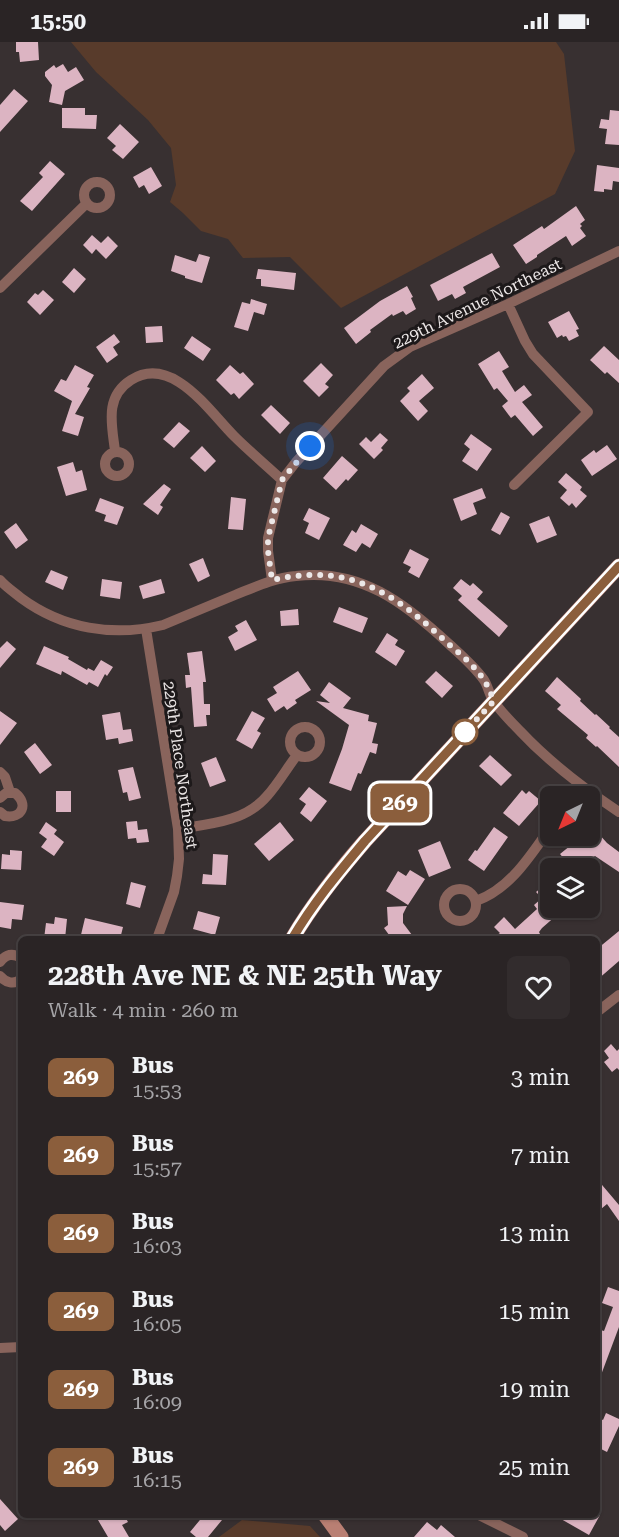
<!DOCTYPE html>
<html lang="en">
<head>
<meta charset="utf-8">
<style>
	body { margin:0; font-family:"Roboto Serif",serif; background:#322c2d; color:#f1f3f6; height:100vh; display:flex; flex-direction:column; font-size:22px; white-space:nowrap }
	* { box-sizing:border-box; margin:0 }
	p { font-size:20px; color:#a5a4a7 }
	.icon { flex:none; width:33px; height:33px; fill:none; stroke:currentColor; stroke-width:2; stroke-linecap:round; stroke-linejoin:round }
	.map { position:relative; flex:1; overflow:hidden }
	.drawer { position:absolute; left:18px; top:894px; width:582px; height:582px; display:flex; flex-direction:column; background:#2a2425; border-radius:9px; box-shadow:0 2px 4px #0004,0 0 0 2px #464142 }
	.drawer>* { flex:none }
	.badge { padding:0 12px; border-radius:9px; font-size:21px; line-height:39px }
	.needle { width:39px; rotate:223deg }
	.buttons { position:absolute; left:540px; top:744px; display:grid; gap:12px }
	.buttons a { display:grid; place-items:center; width:60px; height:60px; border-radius:9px; background:#2a2425; box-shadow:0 2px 4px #0004,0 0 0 2px #464142; font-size:30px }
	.you { position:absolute; width:30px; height:30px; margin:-15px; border:4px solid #fff; border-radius:50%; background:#1a73e8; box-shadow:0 0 0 9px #1a73e833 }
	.map>.badge { position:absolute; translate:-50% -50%; box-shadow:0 0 0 3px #fff }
	.round { display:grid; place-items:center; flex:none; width:63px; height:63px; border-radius:9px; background:#322c2d }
	.headline { display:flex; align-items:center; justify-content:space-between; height:102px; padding:0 30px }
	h1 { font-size:28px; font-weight:700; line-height:45px }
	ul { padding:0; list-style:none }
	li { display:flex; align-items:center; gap:18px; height:78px; padding:0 30px }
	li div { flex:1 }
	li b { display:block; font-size:22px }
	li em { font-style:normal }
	li .badge { min-width:66px; font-weight:700; text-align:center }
	.status { display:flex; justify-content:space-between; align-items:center; height:42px; padding:0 30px; background:#2a2425; direction:ltr }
	.status svg { height:16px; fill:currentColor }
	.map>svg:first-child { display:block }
	.green { fill:#583b2b }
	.building { fill:#dcb4c2 }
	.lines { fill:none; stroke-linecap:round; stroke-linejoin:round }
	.street { stroke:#89645c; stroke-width:10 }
	.secondary { stroke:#b97f73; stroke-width:15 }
	.line-casing { stroke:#fff; stroke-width:14 }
	.line { stroke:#8b5e3c; stroke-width:9 }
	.walk { stroke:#ece7e7; stroke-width:6; stroke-dasharray:0 10.8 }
	.stop-dot { fill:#fff; stroke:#8b5e3c; stroke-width:3 }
	.labels { text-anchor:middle; stroke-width:6; stroke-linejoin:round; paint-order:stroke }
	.street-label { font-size:16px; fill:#ece7e7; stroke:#1d191a }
</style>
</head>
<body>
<div class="status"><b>15:50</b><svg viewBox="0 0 49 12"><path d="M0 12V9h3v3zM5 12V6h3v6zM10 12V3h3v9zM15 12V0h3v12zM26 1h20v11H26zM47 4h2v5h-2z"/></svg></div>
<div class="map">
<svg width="619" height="1495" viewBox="0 0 619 1495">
	<rect width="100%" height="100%" fill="#383031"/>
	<path class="green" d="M71,0H556L564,12L575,109L555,152L341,266L290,215L243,216L228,197L201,189L183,171L170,160L176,143L171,106L148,78L96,30Z
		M242,1478L310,1484L320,1495H219Z"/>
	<path class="building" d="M16,0H38L39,18L20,20L19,10H16Z
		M63,22L68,30L76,25L84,38L65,49L62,63L49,60L52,43L45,34V30L54,23L56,26Z
		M14,47L28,59L0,90V63Z
		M62,66H85V73H97L96,87L62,86Z
		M610,68L619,69V103L605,102L607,87L599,86L601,77L609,78Z
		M120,82L139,100L123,117L112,108L116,104L107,96Z
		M50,119L65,132L32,169L20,159L43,135L39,131Z
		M597,123L619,126V140L613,139L612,148L604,147V150L594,149Z
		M151,125L162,144L149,152L144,143L139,146L133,135Z
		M576,164L585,178L580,182L582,184L580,186L586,194L572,204L566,194L537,213V215L526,222L513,203L542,184L544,187Z
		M92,193L101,201L108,194L118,204L106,217L96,207L92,212L83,203Z
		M492,211L500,225L463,245L466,251L455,257L452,252L438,259L430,243Z
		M199,212L210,215L202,241L185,236V234L171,229L175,213L196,220Z
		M74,226L86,237L74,251L62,240Z
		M258,227L296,231L294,248L261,244V237H256Z
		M407,244L413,255L411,256L416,267L406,273L403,269L393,274L392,272L370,288L371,290L356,302L344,286L380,259Z
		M43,248L54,258L40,273L27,260L35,251L38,253Z
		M251,257L267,262L264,273L254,270L248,289L234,285L242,260L250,262Z
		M569,269L579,287L576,288L579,294L569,299L566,294L563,295L562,293L557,296L548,280Z
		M162,284L163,300L146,301L145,285Z
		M114,292L120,300L113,305L118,313L107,321L96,305Z
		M192,294L211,307L203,319L184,306Z
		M604,304L619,318V341L607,330L605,332L590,318Z
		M499,309L509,325L502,329L515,350L524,343L532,353L522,360L543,385L533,394L515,373L511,376L502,364L508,359L497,346L494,348L478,322Z
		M321,321L333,333L325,342L329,345L319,355L303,339Z
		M75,323L94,333L87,345L90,346L75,372L84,375L78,394L62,389L72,359L54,349L61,337L66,339Z
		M230,323L240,332L243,330L254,342L239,357L234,351L231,353L216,338Z
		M422,332L434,346L419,359L428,369L418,379L400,359L410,349L407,346Z
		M271,363L290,381L280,392L261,373Z
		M179,380L190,389L174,406L163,397Z
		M380,391L388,398L381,406L383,408L374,417L359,402L366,395L371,400Z
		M471,392L492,407L477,429L462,419L470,407L464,402Z
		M607,403L617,417L592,434L581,418L594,408L596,411Z
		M202,404L216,419L205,430L190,416Z
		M342,414L358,428L348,439L346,437L336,448L323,436Z
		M73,420L76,430L82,428L87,448L66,454L57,425Z
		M566,431L582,445L580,448L587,454L576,466L572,461L569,464L560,456L567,448L558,440Z
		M164,442L171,447L160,463L163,465L158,473L143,462Z
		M482,446L486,456L473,461L477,472L461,479L453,457Z
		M231,455L246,457L243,488L228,487Z
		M100,456L124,465L117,483L104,479L106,473L95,469Z
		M309,466L330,476L319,498L305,491L309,481L303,478Z
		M501,470L510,475L500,493L491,488Z
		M549,474L557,493L537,501L529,482Z
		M16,481L28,498L16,507L4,490Z
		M361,482L378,492L370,506L362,501L356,510L343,503L352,488L356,491Z
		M410,507L429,517L419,536L408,530L411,525L403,521Z
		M203,516L210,534L198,540L189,522Z
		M51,528L68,535L63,548L45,540Z
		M102,537L122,540L120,557L100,554Z
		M161,537L165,551L143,557L139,544Z
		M461,537L470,544L473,541L483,550L477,557L508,584L499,595L458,558L462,554L453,546Z
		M339,565L368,576L362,591L333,580Z
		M298,567L299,583L281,584L280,569Z
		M246,578L257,598L235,609L228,595L238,589L235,584Z
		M387,591L398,598L395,603L405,609L396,624L375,610Z
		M7,599L16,607L0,626V606Z
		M44,604L69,615L68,617L87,628L88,626L94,629L101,618L113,625L107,634L105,632L98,645L89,640L87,643L62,629L61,633L36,622Z
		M202,609L206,640H203L204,662H210V673H206L207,684L194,685L191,645L186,646L185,633H190L187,611Z
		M298,629L311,648L295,658L297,661L287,668L284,664L275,670L267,657L277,651L273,645Z
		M436,629L453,644L442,656L425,640Z
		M557,635L581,657L580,659L595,673L596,672L610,685L609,686L619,695V725L597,704L596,705L586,696L588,693L557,667L561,663L545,649Z
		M329,640L351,656L343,666L369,673L368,679L377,681L372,701L378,702L376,712L370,710L361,732L358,731L351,749L329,741L342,707L349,683L316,659L330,661L320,653Z
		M0,669L17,681L0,703Z
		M252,669L265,676L257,689L261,691L252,707L236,698Z
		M120,670L123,688L131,687L133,699L119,702L118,696L106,698L102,673Z
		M35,701L52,723L40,732L24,710Z
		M490,713L512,733L501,744L479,724Z
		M216,715L226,739L210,745L201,721Z
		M133,725L141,756L129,759L127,750L123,751L118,728Z
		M309,745L327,759L311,780L300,771L306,762L299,757Z
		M522,748L526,752L529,749L541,759L519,784L503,771Z
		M56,749H71V770H56Z
		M137,779L138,788L147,787L149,800L137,801L136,796L128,797L126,780Z
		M46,780L57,788L54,792L64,800L54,814L41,805L47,797L39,791Z
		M280,780L294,798L269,819L254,802Z
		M494,785L508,795L484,829L468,818L475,808L477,809Z
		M598,791L607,801L619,810V830L595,814L580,826H572L560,812L581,795L586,800Z
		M440,799L451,826L429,835L418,808Z
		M10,808L22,809L21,828L1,827L2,812L10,813Z
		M213,812L228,813L226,843L202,842L203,832L212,833Z
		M410,828L425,837L408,863L386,849L398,829L406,834Z
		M131,840L146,844L140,866L126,862Z
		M546,842L550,847V866H565L542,886L539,890L540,892L534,897H491L500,891L494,885L504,875L515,887L537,867L534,863L542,856L536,850Z
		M0,860L24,863L22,878L12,877L11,887L0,885Z
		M407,864L403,872V881L415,897H392L384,886L388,883L387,865Z
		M198,869L220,875L215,893L193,887Z
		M55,875L67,877L65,897H44L46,881L54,882Z
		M85,876L123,885L120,897H80Z
		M619,889V919L597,938V907Z
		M611,1002L617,1009L619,1007V1028L617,1026L612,1030L604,1020L609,1016L604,1009Z
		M597,1137L619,1163V1179L607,1162L601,1167L597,1161Z
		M608,1245L619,1249V1285L598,1341H597V1287L604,1289L613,1265L602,1261Z
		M606,1371L619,1377V1384L607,1410L597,1405V1375L603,1378Z
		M0,1457L18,1477L5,1489L0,1483Z
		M106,1473H124L128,1480L122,1483L129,1495H108L98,1478Z
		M204,1473H215L222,1478L208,1495H196L190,1490Z
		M554,1473H600L589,1493Z
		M427,1480L437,1488L441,1483L455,1495H414Z"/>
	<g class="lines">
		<path class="street" d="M84 153a13 13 0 1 1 26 0a13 13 0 1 1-26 0Z
			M0,246L87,161
			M508,262L525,299L533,312L588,370L514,443
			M115,409C112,383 104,355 131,338C172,312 209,369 234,394C249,409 266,423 282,438
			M105 422a12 12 0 1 1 24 0a12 12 0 1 1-24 0Z
			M0,538C6,545 14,550 21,556C63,587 113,595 163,583C187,573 211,563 235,553C255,545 274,536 296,534C360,526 405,561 449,602C461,613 474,624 484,638C488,644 489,652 493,658C500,669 511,680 520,689C550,721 583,746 619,770
			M272,538L268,509V496L282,438L296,420L384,324L410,305L508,262L619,209
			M146,587L178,787L179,817L177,834L174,850L157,897
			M290 700a15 15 0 1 1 30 0a15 15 0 1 1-30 0Z
			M0,730L5,735L10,750
			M573,754L580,744
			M0,756L6,751H15C29,762 22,777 5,774L0,770
			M178,787C209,782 245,780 267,754C278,742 287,726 297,713
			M444 863a16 16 0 1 1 32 0a16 16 0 1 1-32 0Z
			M476,859C510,847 530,814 550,786
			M0,920C6,912 13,911 21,916
			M0,934C6,941 14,943 21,937
			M597,970L619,953
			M0,1306L21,1305
			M479,1473L523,1495"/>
		<path class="secondary" d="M292,897C313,861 338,830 365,799L619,524
			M325,1473L341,1495"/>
	</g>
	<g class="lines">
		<defs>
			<path id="line" d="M292,897C313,861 339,830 365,799L619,524"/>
		</defs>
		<use href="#line" class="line-casing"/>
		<use href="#line" class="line"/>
		<path class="walk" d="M310,404L282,438L268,496V509L272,538C286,535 300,533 313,533C368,532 408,564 445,599C459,611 474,623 484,638C488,644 491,652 494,659L465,690"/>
	</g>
	<circle class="stop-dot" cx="465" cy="690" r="12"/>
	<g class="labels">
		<g class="street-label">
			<text transform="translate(477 261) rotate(-26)" y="6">229th Avenue Northeast</text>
			<text transform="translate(181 723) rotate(82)" y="6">229th Place Northeast</text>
		</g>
	</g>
</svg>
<div class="buttons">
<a><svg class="needle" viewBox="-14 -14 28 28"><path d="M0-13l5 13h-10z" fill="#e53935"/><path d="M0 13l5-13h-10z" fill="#a5a4a7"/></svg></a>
<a><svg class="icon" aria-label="layers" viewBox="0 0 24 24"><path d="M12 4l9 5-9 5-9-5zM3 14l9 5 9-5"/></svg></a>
</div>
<div class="you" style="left:310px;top:404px"></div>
<b class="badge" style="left:400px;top:761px;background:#8b5e3c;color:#fff">269</b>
<section class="drawer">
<div class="headline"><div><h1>228th Ave NE &amp; NE 25th Way</h1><p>Walk · 4 min · 260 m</p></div><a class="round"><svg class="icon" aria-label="heart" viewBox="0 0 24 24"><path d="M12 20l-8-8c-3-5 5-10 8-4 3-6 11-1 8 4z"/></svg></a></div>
<ul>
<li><span class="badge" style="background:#8b5e3c;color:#fff">269</span><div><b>Bus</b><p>15:53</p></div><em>3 min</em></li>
<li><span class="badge" style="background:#8b5e3c;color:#fff">269</span><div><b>Bus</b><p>15:57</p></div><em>7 min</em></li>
<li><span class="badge" style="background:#8b5e3c;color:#fff">269</span><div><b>Bus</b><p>16:03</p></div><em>13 min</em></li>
<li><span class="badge" style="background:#8b5e3c;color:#fff">269</span><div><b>Bus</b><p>16:05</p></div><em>15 min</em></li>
<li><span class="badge" style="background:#8b5e3c;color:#fff">269</span><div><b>Bus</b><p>16:09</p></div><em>19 min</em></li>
<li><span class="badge" style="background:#8b5e3c;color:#fff">269</span><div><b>Bus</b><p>16:15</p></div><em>25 min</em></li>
</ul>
</section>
</div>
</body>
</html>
